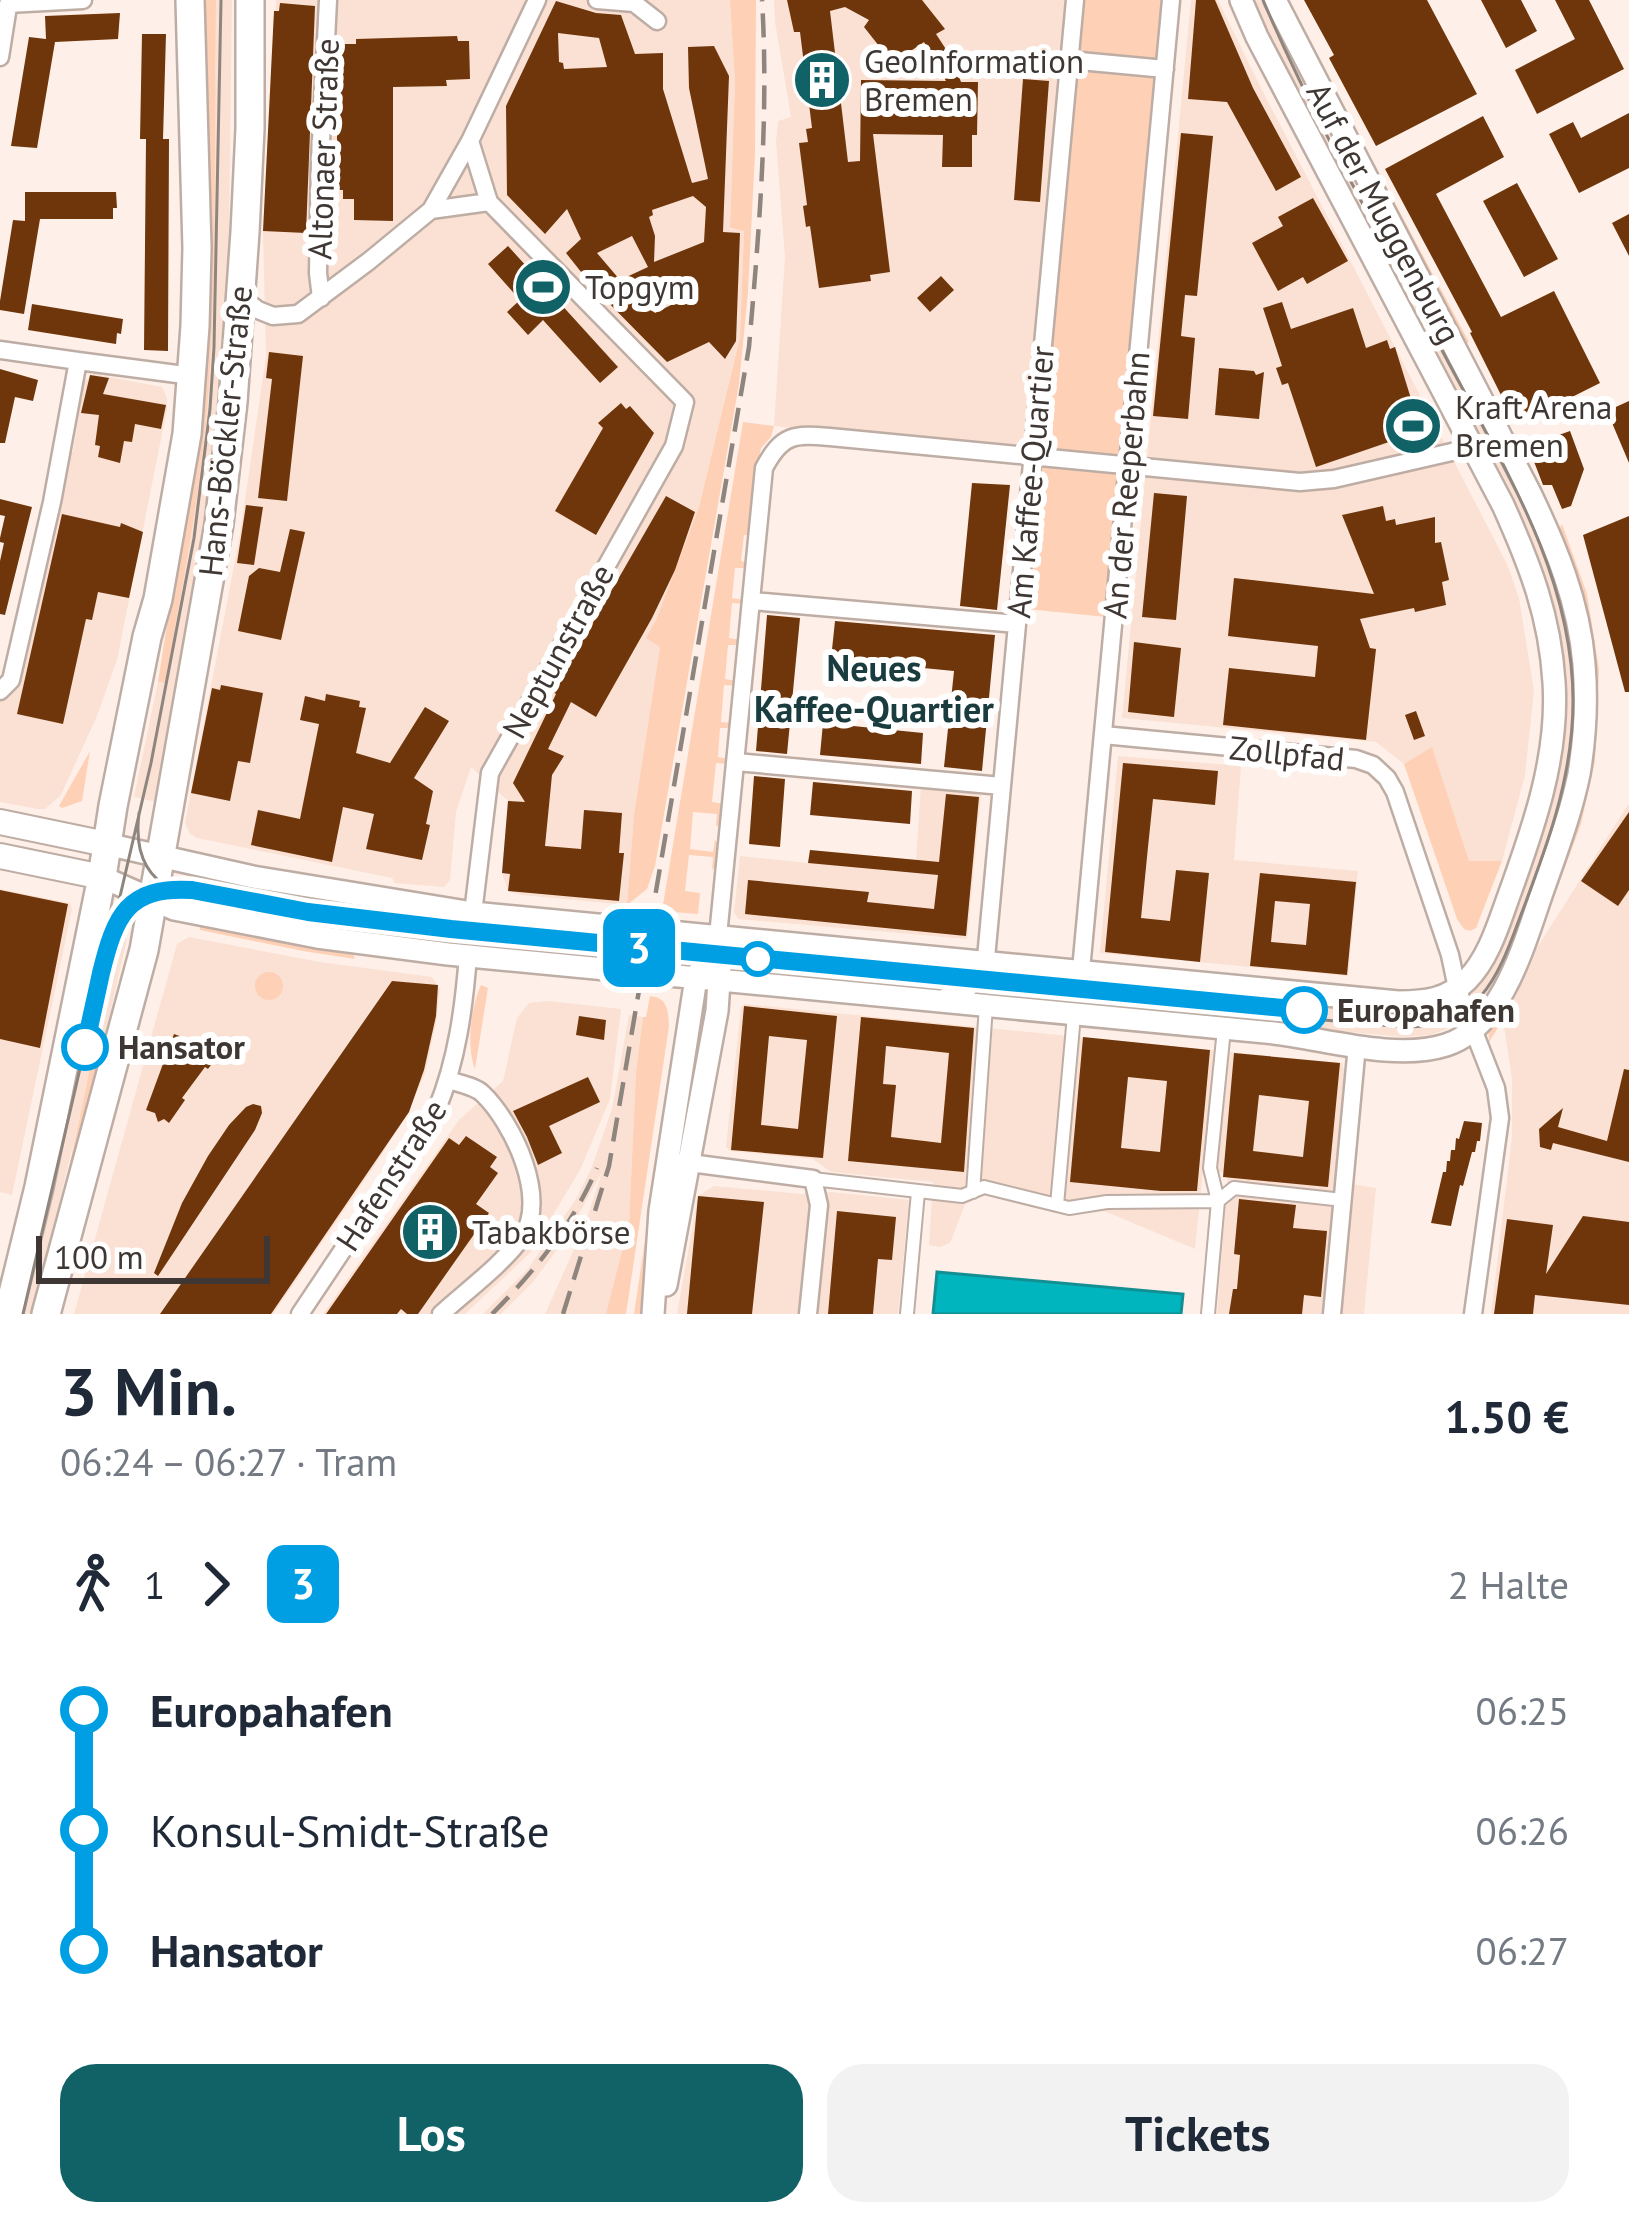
<!DOCTYPE html>
<html lang="de">
<head>
<meta charset="utf-8">
<style>
	body { margin:0; font-family:"PT Sans",sans-serif; background:#f2f2f3; color:#1f2937; height:100vh; display:flex; flex-direction:column; font-size:45px; white-space:nowrap }
	* { box-sizing:border-box; margin:0 }
	p { font-size:39px; color:#747a83 }
	.icon { flex:none; width:66px; height:66px; fill:none; stroke:currentColor; stroke-width:2; stroke-linecap:round; stroke-linejoin:round }
	.map { position:relative; height:1314px; overflow:hidden }
	.drawer { display:flex; flex-direction:column; background:#fff; flex:1 }
	.drawer>* { flex:none }
	.badge { padding:0 24px; border-radius:18px; font-size:42px; line-height:78px }
	.scale { position:absolute; left:36px; bottom:30px; width:234px; box-sizing:border-box; padding-left:12px; border:6px solid #3e3733; border-top:0; font-size:33px; line-height:42px; white-space:nowrap; color:#3e3733; -webkit-text-stroke:9px #fff; paint-order:stroke }
	.map>.badge { position:absolute; translate:-50% -50%; box-shadow:0 0 0 6px #fff }
	.legs { display:flex; align-items:center; gap:18px; height:132px; padding:0 60px; font-size:39px }
	.legs p { margin-inline-start:auto }
	.head { display:flex; align-items:center; justify-content:space-between; height:204px; padding:0 60px }
	h1 { font-size:66px; font-weight:700; line-height:90px }
	.button { display:flex; gap:24px; margin-top:auto; padding:24px 60px }
	.button a { flex:1; height:138px; border-radius:36px; background:#116266; color:#fff; font-size:48px; font-weight:700; line-height:138px; text-align:center }
	.button a+a { background:#f2f2f3; color:#1f2937 }
	ul { padding:0 60px; list-style:none }
	li { display:flex; align-items:center; gap:42px; height:120px; font-size:45px }
	li i { display:grid; place-items:center; width:18px; height:100%; margin:0 15px; background:currentColor }
	li i::after { content:''; width:30px; height:30px; margin:-15px; border:9px solid; border-radius:50%; background:#fff }
	li p { margin-inline-start:auto }
	li:first-child i { background:linear-gradient(#0000 50%,currentColor 0) }
	li:last-child i { background:linear-gradient(currentColor 50%,#0000 0) }
	.map>svg:first-child { display:block }
	.built { fill:#fae1d3 }
	.green { fill:#fed0b6 }
	.water { fill:#00b5bd; stroke:#138f94; stroke-width:3 }
	.building { fill:#6f360b; fill-rule:evenodd }
	.lines { fill:none; stroke-linecap:round; stroke-linejoin:round }
	.pedestrian-casing { stroke:#beada4; stroke-width:16 }
	.minor-casing { stroke:#beada4; stroke-width:21 }
	.tertiary-casing { stroke:#beada4; stroke-width:26 }
	.secondary-casing { stroke:#beada4; stroke-width:28 }
	.primary-casing { stroke:#beada4; stroke-width:32 }
	.pedestrian { stroke:#fff; stroke-width:12 }
	.minor { stroke:#fff; stroke-width:16 }
	.tertiary { stroke:#fff; stroke-width:21 }
	.secondary { stroke:#fff; stroke-width:24 }
	.primary { stroke:#fff; stroke-width:27 }
	.tram { stroke:#8f857f; stroke-width:3 }
	.rail { stroke:#8f857f; stroke-width:4.5; stroke-dasharray:24 12; stroke-linecap:butt }
	.line-1-casing { stroke:#fff; stroke-width:27 }
	.line-1 { stroke:#009fe3; stroke-width:18 }
	.stop-1-dot { fill:#fff; stroke:#009fe3; stroke-width:6 }
	.labels { text-anchor:middle; stroke-width:12; stroke-linejoin:round; paint-order:stroke }
	.poi-label { font-size:33px; fill:#3e3733; stroke:#fff; text-anchor:start }
	.street-label { font-size:33px; fill:#3e3733; stroke:#fff }
	.stop-label { font-size:33px; font-weight:bold; fill:#3e3733; stroke:#fff; text-anchor:start }
	.neighbourhood-label { font-size:36px; font-weight:bold; fill:#1a3c3e; stroke:#fff }
</style>
</head>
<body>
<div class="map">
<svg width="1629" height="1314" viewBox="0 0 1629 1314">
	<rect width="100%" height="100%" fill="#fef0e8"/>
	<path class="built" d="M216,0H232L228,302L220,430L209,513L157,802L134,797L158,682L164,683L202,462L207,409L213,284Z
		M276,0H730L735,83L730,229L744,230L740,336L699,507L656,620L647,638L660,647L634,814L627,905L521,895L508,891L502,873L508,801L471,767L456,812L450,880L444,887L395,883L392,878L197,838L190,834L185,823L240,534L266,356L263,233Z
		M774,0H1082L1039,455L774,426L785,257L776,142L778,121L791,117L775,22Z
		M1191,0H1218L1260,86L1507,564L1519,598L1534,691L1525,775L1502,861H1469L1432,748L1404,764L1376,742L1122,718Z
		M1246,0H1269L1510,467L1559,575L1578,668L1573,767L1506,974L1474,1015L1461,1023L1431,1035L1403,1037L750,976L752,948L1419,1009L1445,1007L1457,1000L1546,805L1555,637Z
		M94,374L162,387L167,398V409L117,660L97,716L61,795L45,809H38L0,802V689L10,680L58,451L73,452L84,382Z
		M1118,756L1241,766L1234,860L1358,871L1348,976L1100,953Z
		M921,786L981,795L967,939L738,919L734,912L740,856L808,863L810,850L916,860Z
		M1629,803V1314H1491L1512,1137V1079L1503,1020L1533,954Z
		M0,889L70,903L72,909L12,1195L0,1192Z
		M100,931L127,939L99,1062L93,1060L33,1314H20Z
		M189,937L320,962L432,977L440,989L436,1023L425,1073L408,1112L375,1165L273,1314H74L177,944Z
		M548,1001L621,1009L610,1099L580,1170L530,1253L465,1314H323L459,1120L503,1081L517,1018L529,1003Z
		M745,1004L1342,1063L1346,1078L1338,1182L1376,1188L1364,1314H1217L1228,1173L1203,1171L1195,1249L1097,1208L986,1191L968,1197L950,1243L940,1247L929,1245L933,1182L831,1172L813,1159L730,1151L726,1147L741,1007Z
		M629,1015L643,1017L636,1071L629,1224L607,1314H545L584,1227L602,1172L565,1239L533,1282L501,1314H483L527,1270L576,1199L591,1169L612,1109Z
		M714,1186L802,1194L831,1192L909,1200L898,1314H677L698,1196Z"/>
	<path class="green" d="M198,0H216C214,137 218,275 207,412C199,503 181,593 165,683L158,682L187,496Z
		M730,0H756L755,153L748,292L739,384L655,866L647,889L627,905L634,814L660,647L646,638L656,620L699,507L740,337L744,231L730,228L735,83Z
		M1082,0H1165L1106,617L1027,609Z
		M1307,38L1469,342L1460,346L1305,40Z
		M743,422L774,426L771,437L761,448L757,467L750,535H744L741,561L747,563V568H735L732,598L744,600V604L732,603L729,638L741,640V645H728L725,679L737,681L736,686L724,685L721,722L733,723L732,728H720L718,757L729,759V764L716,763L712,802L725,804L722,825L716,826L717,814L693,812L690,849L713,852L715,840L720,844L718,865L712,870L713,857L689,855L685,891L700,893L698,914L662,911Z
		M1562,524L1587,594L1599,669L1595,761L1581,824L1533,954L1503,1020L1489,1042L1488,1028L1588,758L1557,534Z
		M1432,747L1469,861H1502L1476,928L1470,931L1464,929L1457,919L1404,764Z
		M90,751L82,801L62,808L59,806Z
		M208,883L295,899L421,917L440,924L435,925L434,938H427L313,929L204,904L233,910L237,895L207,888Z
		M200,925L301,946L353,953L355,959L303,951L200,930Z
		M513,926L641,939L637,964L511,953Z
		M255 986a14 14 0 1 1 28 0a14 14 0 1 1-28 0Z
		M481,985L488,988L475,1069C466,1046 471,1007 481,985Z
		M650,996C668,998 668,1010 669,1026L626,1314H606L629,1224L636,1071L643,1017H646Z
		M92,1060L99,1062L55,1232Z
		M664,1130L645,1314H634L661,1133Z"/>
	<path class="water" d="M937,1272L1183,1294L1181,1314H933Z"/>
	<path class="building" d="M787,0H922L945,29L936,34L951,57L961,82H978L977,135H972V167H942L943,135L873,134L890,272L870,275L871,281L819,288L810,226L806,227L803,206L807,205L799,143L808,142L806,129L812,128L800,32H794ZM845,7L869,20L864,27L879,46L896,61L924,42L946,81L861,80L860,161L848,162L830,11Z
		M1196,0H1215L1253,88L1301,177L1276,191L1227,102L1188,99Z
		M1304,0H1427L1477,94L1376,146L1329,58L1334,55Z
		M1481,0H1521L1537,31L1506,48Z
		M1555,0H1589L1624,69L1537,114L1515,70L1575,39Z
		M556,1L596,13L621,15L635,54L663,53V89L692,183L708,179L689,88L688,47L714,46L729,76L723,232L740,233L736,341L725,359L709,342L667,362L593,287L566,253L581,239L567,209L545,234L507,195L506,106ZM558,33L599,38L607,67L564,69L563,63L559,62ZM693,196L706,207L704,242L654,262L655,236L649,217L653,215L652,210ZM632,236L648,267L620,280L597,253ZM669,277L681,300L655,313L637,294Z
		M280,3L315,6L306,233L263,231L274,11H279Z
		M120,13L118,39L55,42L37,148L11,146L29,37L46,39L45,16Z
		M142,34H166L163,139H169L168,351L144,350L146,139H140Z
		M457,36L458,41H469L470,79L446,80L447,86L393,87V221L354,220V199H343V190H337V72L338,54H343V44H356V39Z
		M1023,79L1049,81L1040,202L1014,200Z
		M1629,113V168L1579,193L1549,134L1573,122L1581,138Z
		M1483,116L1504,157L1436,194L1501,317L1554,291L1600,383L1516,425L1470,333L1472,332L1385,169Z
		M1181,133L1213,136L1197,296L1185,295L1181,336L1195,338L1188,419L1153,416Z
		M1517,183L1558,259L1524,277L1483,201Z
		M25,192H116L117,208H113V219H40L24,314L0,310V301L13,220L25,221Z
		M1313,198L1348,261L1307,284L1303,277L1278,291L1252,243L1283,226L1278,217Z
		M1629,214V256L1612,223Z
		M508,246L618,367L600,383L543,320L528,335L507,312L520,300L488,264Z
		M941,276L954,290L930,312L917,298Z
		M1282,302L1291,329L1353,308L1366,348L1387,340L1390,349L1395,347L1421,431L1316,467L1288,383L1282,385L1276,368L1282,366L1263,308Z
		M32,304L123,319L121,334L117,333L116,344L28,330Z
		M269,352L303,356L287,501L258,498L272,379L266,378Z
		M1219,368L1254,371L1256,375L1264,372L1259,419L1215,415Z
		M0,369L38,380L33,401L15,397L5,443H0Z
		M90,375L109,378L103,394L166,405L161,429L135,424L132,442L124,441L120,463L98,457L100,446L95,445L99,415L81,413Z
		M1629,401V463L1607,411Z
		M621,403L626,409L630,406L654,433L596,535L555,511L603,428L598,423Z
		M1570,431L1584,469L1571,506L1562,509L1552,485H1543L1528,446Z
		M972,483L1010,485L997,610L960,606Z
		M1154,493L1187,496L1176,620L1142,617Z
		M666,496L695,512L675,570L652,618L596,717L571,702L548,749L564,756L552,775L545,846L581,849L584,810L622,813L619,853H624L619,901L508,891L510,874L502,873L508,801L525,802L513,783L556,694L553,692Z
		M0,499L32,507L5,615L0,614V561L4,543L0,542V538L5,516L0,515Z
		M246,505L263,507L254,565L237,563Z
		M1383,506L1386,521L1395,519L1396,525L1435,517V543L1441,542L1449,580L1442,582L1446,605L1415,612L1414,608L1360,619L1370,648L1376,649L1366,740L1223,725L1229,668L1315,677L1318,646L1228,636L1234,578L1374,594L1342,515Z
		M62,514L120,527L121,523L143,532L129,598L98,592L92,620L86,619L63,724L17,714Z
		M1629,516V692H1625L1583,535Z
		M290,529L305,532L281,640L238,631L249,576L259,568L280,572Z
		M767,615L800,618L787,754L756,751Z
		M835,621L995,635L982,771L944,767L954,671L831,659Z
		M1134,642L1181,648L1174,717L1128,712Z
		M221,685L263,693L250,763L238,761L230,801L191,793L212,688L220,690Z
		M326,694L360,701L359,707L366,708L356,753L390,763L425,707L449,721L414,778L433,791L426,824L430,825L422,860L366,849L374,814L343,807L332,862L251,845L258,810L300,819L319,724L300,720L305,696L325,701Z
		M1416,711L1425,736L1414,740L1405,715Z
		M823,723L923,733L921,764L820,755Z
		M1123,763L1218,771L1215,805L1153,799L1148,847L1141,918L1170,921L1176,870L1209,873L1200,962L1105,952Z
		M754,776L785,779L780,847L749,844Z
		M813,782L912,791L910,824L810,815Z
		M946,794L979,797L966,936L745,914L748,880L869,892L867,902L934,909L938,875L808,863L810,850L939,862Z
		M1629,812V890L1618,906L1581,881Z
		M1260,873L1356,882L1347,975L1250,966ZM1275,901L1310,904L1306,945L1271,942Z
		M0,890L68,904L40,1048L0,1039Z
		M392,981L438,985L436,1016L424,1070L409,1112L271,1314H160Z
		M744,1006L837,1016L823,1158L731,1150ZM769,1036L807,1040L798,1129L761,1125Z
		M579,1016L606,1020L604,1040L576,1035Z
		M861,1017L974,1028L964,1172L848,1161ZM886,1046L949,1053L941,1143L891,1137L896,1085L883,1084Z
		M174,1034L207,1046L219,1054L208,1069L205,1067L182,1098L185,1100L169,1123L164,1119L158,1122L155,1113L146,1110Z
		M1083,1037L1210,1050L1197,1191H1161L1070,1182ZM1128,1077L1167,1081L1160,1152L1121,1148Z
		M1234,1053L1340,1063L1328,1187L1223,1177ZM1259,1095L1309,1101L1303,1157L1253,1151Z
		M1624,1069L1629,1070V1162L1553,1143L1551,1150L1540,1147L1539,1129L1563,1108L1558,1127L1607,1141Z
		M588,1077L600,1102L549,1126L562,1153L538,1165L527,1137L513,1111Z
		M253,1104L261,1106L262,1113L255,1130L158,1276L154,1273L182,1203L208,1156L229,1125L246,1107Z
		M1464,1121L1482,1123L1480,1141H1477L1475,1152H1472L1463,1186L1460,1185L1451,1226L1431,1223L1443,1172H1446L1447,1161H1450L1451,1150H1455L1456,1138L1459,1139Z
		M466,1136L497,1157L490,1167L498,1173L476,1204L489,1213L418,1314H407L401,1309L397,1314H326L449,1138L459,1145Z
		M698,1196L764,1202L752,1314H687Z
		M1239,1199L1296,1205L1293,1228L1327,1231L1321,1297L1304,1295L1302,1314H1229L1233,1289H1237L1240,1255L1234,1254Z
		M837,1211L896,1217L892,1260L878,1259L873,1314H828Z
		M1583,1216L1629,1222V1305L1535,1295L1533,1314H1494L1507,1219L1553,1225L1546,1274Z"/>
	<g class="lines">
		<defs>
			<path id="pedestrian" d="M813,1179L962,1196L984,1187L1069,1208L1107,1202L1218,1201
				M973,1192L986,1006
				M1218,1201L1234,1188L1343,1200
				M1057,1205L1074,1015
				M907,1314L918,1192
				M1208,1314L1218,1201L1210,1168L1224,1029"/>
			<path id="minor" d="M597,0L634,3L657,21
				M8,4L83,0
				M0,57L9,0
				M1069,60L1165,69
				M431,210L470,141
				M241,297L258,310L273,316L298,314L369,261L431,210L489,202
				M321,298L318,273L320,162L328,0
				M0,350L78,361L52,502L11,680L0,691
				M78,361L192,376
				M752,601L1017,624
				M1103,735L1356,759L1373,765L1387,778L1395,792L1450,955L1457,988L1496,1088L1500,1118L1473,1314
				M736,762L1002,786
				M473,913L490,773L674,446L685,402L489,202L470,141L537,0
				M718,936L764,468C782,434 794,434 830,437L1300,482L1334,479L1456,451L1472,444
				M1081,970L1171,0
				M945,997L966,991L985,969L1075,0
				M682,1162L813,1179L819,1205L808,1314
				M300,1314L437,1109C457,1060 464,1008 468,955
				M441,1314C465,1292 504,1263 522,1237C549,1199 513,1123 483,1094C475,1086 460,1084 449,1080
				M1332,1314L1357,1045"/>
			<path id="tertiary" d="M106,844L253,877L473,913L1398,1002C1425,1002 1447,1000 1467,980C1488,959 1498,926 1508,898C1533,829 1559,757 1554,682C1550,616 1530,565 1503,505L1257,37L1241,0
				M102,877L174,909L317,937L448,954L1274,1033C1325,1039 1396,1061 1446,1045C1504,1027 1526,937 1544,887C1557,850 1571,813 1579,774C1585,738 1587,701 1584,664C1579,602 1556,547 1529,491L1275,0
				M666,1285L717,1011L720,967
				M653,1314L660,1211L696,978L718,936"/>
			<path id="secondary" d="M0,822L106,844
				M0,856L102,877"/>
			<path id="primary" d="M8,1314L39,1187L102,877L113,806L147,637L158,599L187,434L195,326L197,248L190,0
				M46,1314L144,950L219,524L233,402L245,232L250,129V0"/>
		</defs>
		<use href="#pedestrian" class="pedestrian-casing"/>
		<use href="#minor" class="minor-casing"/>
		<use href="#tertiary" class="tertiary-casing"/>
		<use href="#secondary" class="secondary-casing"/>
		<use href="#primary" class="primary-casing"/>
		<use href="#pedestrian" class="pedestrian"/>
		<use href="#minor" class="minor"/>
		<use href="#tertiary" class="tertiary"/>
		<use href="#secondary" class="secondary"/>
		<use href="#primary" class="primary"/>
		<path class="tram" d="M139,813C135,845 142,875 173,890C197,902 227,904 253,909C339,926 427,934 515,943C810,974 1107,1001 1404,1027C1477,1028 1497,980 1519,920C1546,849 1573,779 1573,701C1573,574 1502,464 1445,356C1382,239 1315,122 1263,0
			M108,945C121,906 138,889 181,889
			M23,1314L151,763L194,538L210,409L214,347L221,0"/>
		<path class="rail" d="M492,1314C534,1272 574,1223 597,1168
			M563,1314L609,1166L749,347C759,232 769,115 762,0"/>
	</g>
	<g class="lines">
		<defs>
			<path id="line-1" d="M85,1047C90,1022 96,997 101,973C115,916 127,886 192,890L308,912L451,929L1304,1010"/>
		</defs>
		<use href="#line-1" class="line-1-casing"/>
		<use href="#line-1" class="line-1"/>
	</g>
	<defs>
		<symbol id="building-disc" viewBox="-11 -11 22 22"><circle r="9.5" fill="#116266" stroke="#fff"/><path d="M-4-6H4V6H1V3H-1V6H-4ZM-2.5-4.3h1.7v1.8h-1.7ZM.8-4.3h1.7v1.8H.8ZM-2.5-1h1.7V.8h-1.7ZM.8-1h1.7V.8H.8Z" fill="#fff"/></symbol>
		<symbol id="stadium-disc" viewBox="-11 -11 22 22"><circle r="9.5" fill="#116266" stroke="#fff"/><path d="M0-5a6.5 5 0 1 0 0 10a6.5 5 0 1 0 0-10ZM-3.5-1.8h7v3.6h-7Z" fill="#fff"/></symbol>
	</defs>
	<g fill-rule="evenodd">
		<use href="#building-disc" x="789" y="47" width="66" height="66"/>
		<use href="#stadium-disc" x="510" y="254" width="66" height="66"/>
		<use href="#stadium-disc" x="1380" y="393" width="66" height="66"/>
		<use href="#building-disc" x="397" y="1199" width="66" height="66"/>
	</g>
	<g class="stop-1-dot">
		<circle cx="758" cy="959" r="15"/>
		<circle cx="1304" cy="1010" r="21"/>
		<circle cx="85" cy="1047" r="21"/>
	</g>
	<g class="labels">
		<g class="poi-label">
			<text x="864" y="73">GeoInformation<tspan x="864" dy="38">Bremen</tspan></text>
			<text x="585" y="299">Topgym</text>
			<text x="1455" y="419">Kraft Arena<tspan x="1455" dy="38">Bremen</tspan></text>
			<text x="472" y="1244">Tabakbörse</text>
		</g>
		<g class="street-label">
			<text transform="translate(323 149) rotate(-88)" y="12">Altonaer Straße</text>
			<text transform="translate(1384 213) rotate(62)" y="12">Auf der Muggenburg</text>
			<text transform="translate(225 431) rotate(-84)" y="12">Hans-Böckler-Straße</text>
			<text transform="translate(1030 482) rotate(-85)" y="12">Am Kaffee-Quartier</text>
			<text transform="translate(1126 485) rotate(-85)" y="12">An der Reeperbahn</text>
			<text transform="translate(558 651) rotate(-61)" y="12">Neptunstraße</text>
			<text transform="translate(1287 753) rotate(6)" y="12">Zollpfad</text>
			<text transform="translate(391 1175) rotate(-57)" y="12">Hafenstraße</text>
		</g>
		<g class="stop-label">
			<text x="1337" y="1022">Europahafen</text>
			<text x="118" y="1059">Hansator</text>
		</g>
		<g class="neighbourhood-label">
			<text x="874" y="681">Neues<tspan x="874" dy="41">Kaffee-Quartier</tspan></text>
		</g>
	</g>
</svg>
<div class="scale">100 m</div>
<b class="badge" style="left:639px;top:948px;background:#009fe3;color:#fff">3</b>
</div>
<section class="drawer">
<div class="head"><div><h1>3 Min.</h1><p>06:24 – 06:27 · Tram</p></div><b>1.50 €</b></div>
<div class="legs"><svg class="icon" aria-label="walk" viewBox="0 0 24 24"><circle cx="13" cy="4" r="2"/><path d="M13 8l-2 6 4 7M11 14l-3 7M7 12l3-4h3l4 4"/></svg>1<svg class="icon" aria-label="forward" viewBox="0 0 24 24"><path d="M9 5l7 7-7 7"/></svg><b class="badge" style="background:#009fe3;color:#fff">3</b><p>2 Halte</p></div>
<ul>
<li><i style="color:#009fe3"></i><b>Europahafen</b><p>06:25</p></li>
<li><i style="color:#009fe3"></i><span>Konsul-Smidt-Straße</span><p>06:26</p></li>
<li><i style="color:#009fe3"></i><b>Hansator</b><p>06:27</p></li>
</ul>
<div class="button"><a>Los</a><a>Tickets</a></div>
</section>
</body>
</html>
